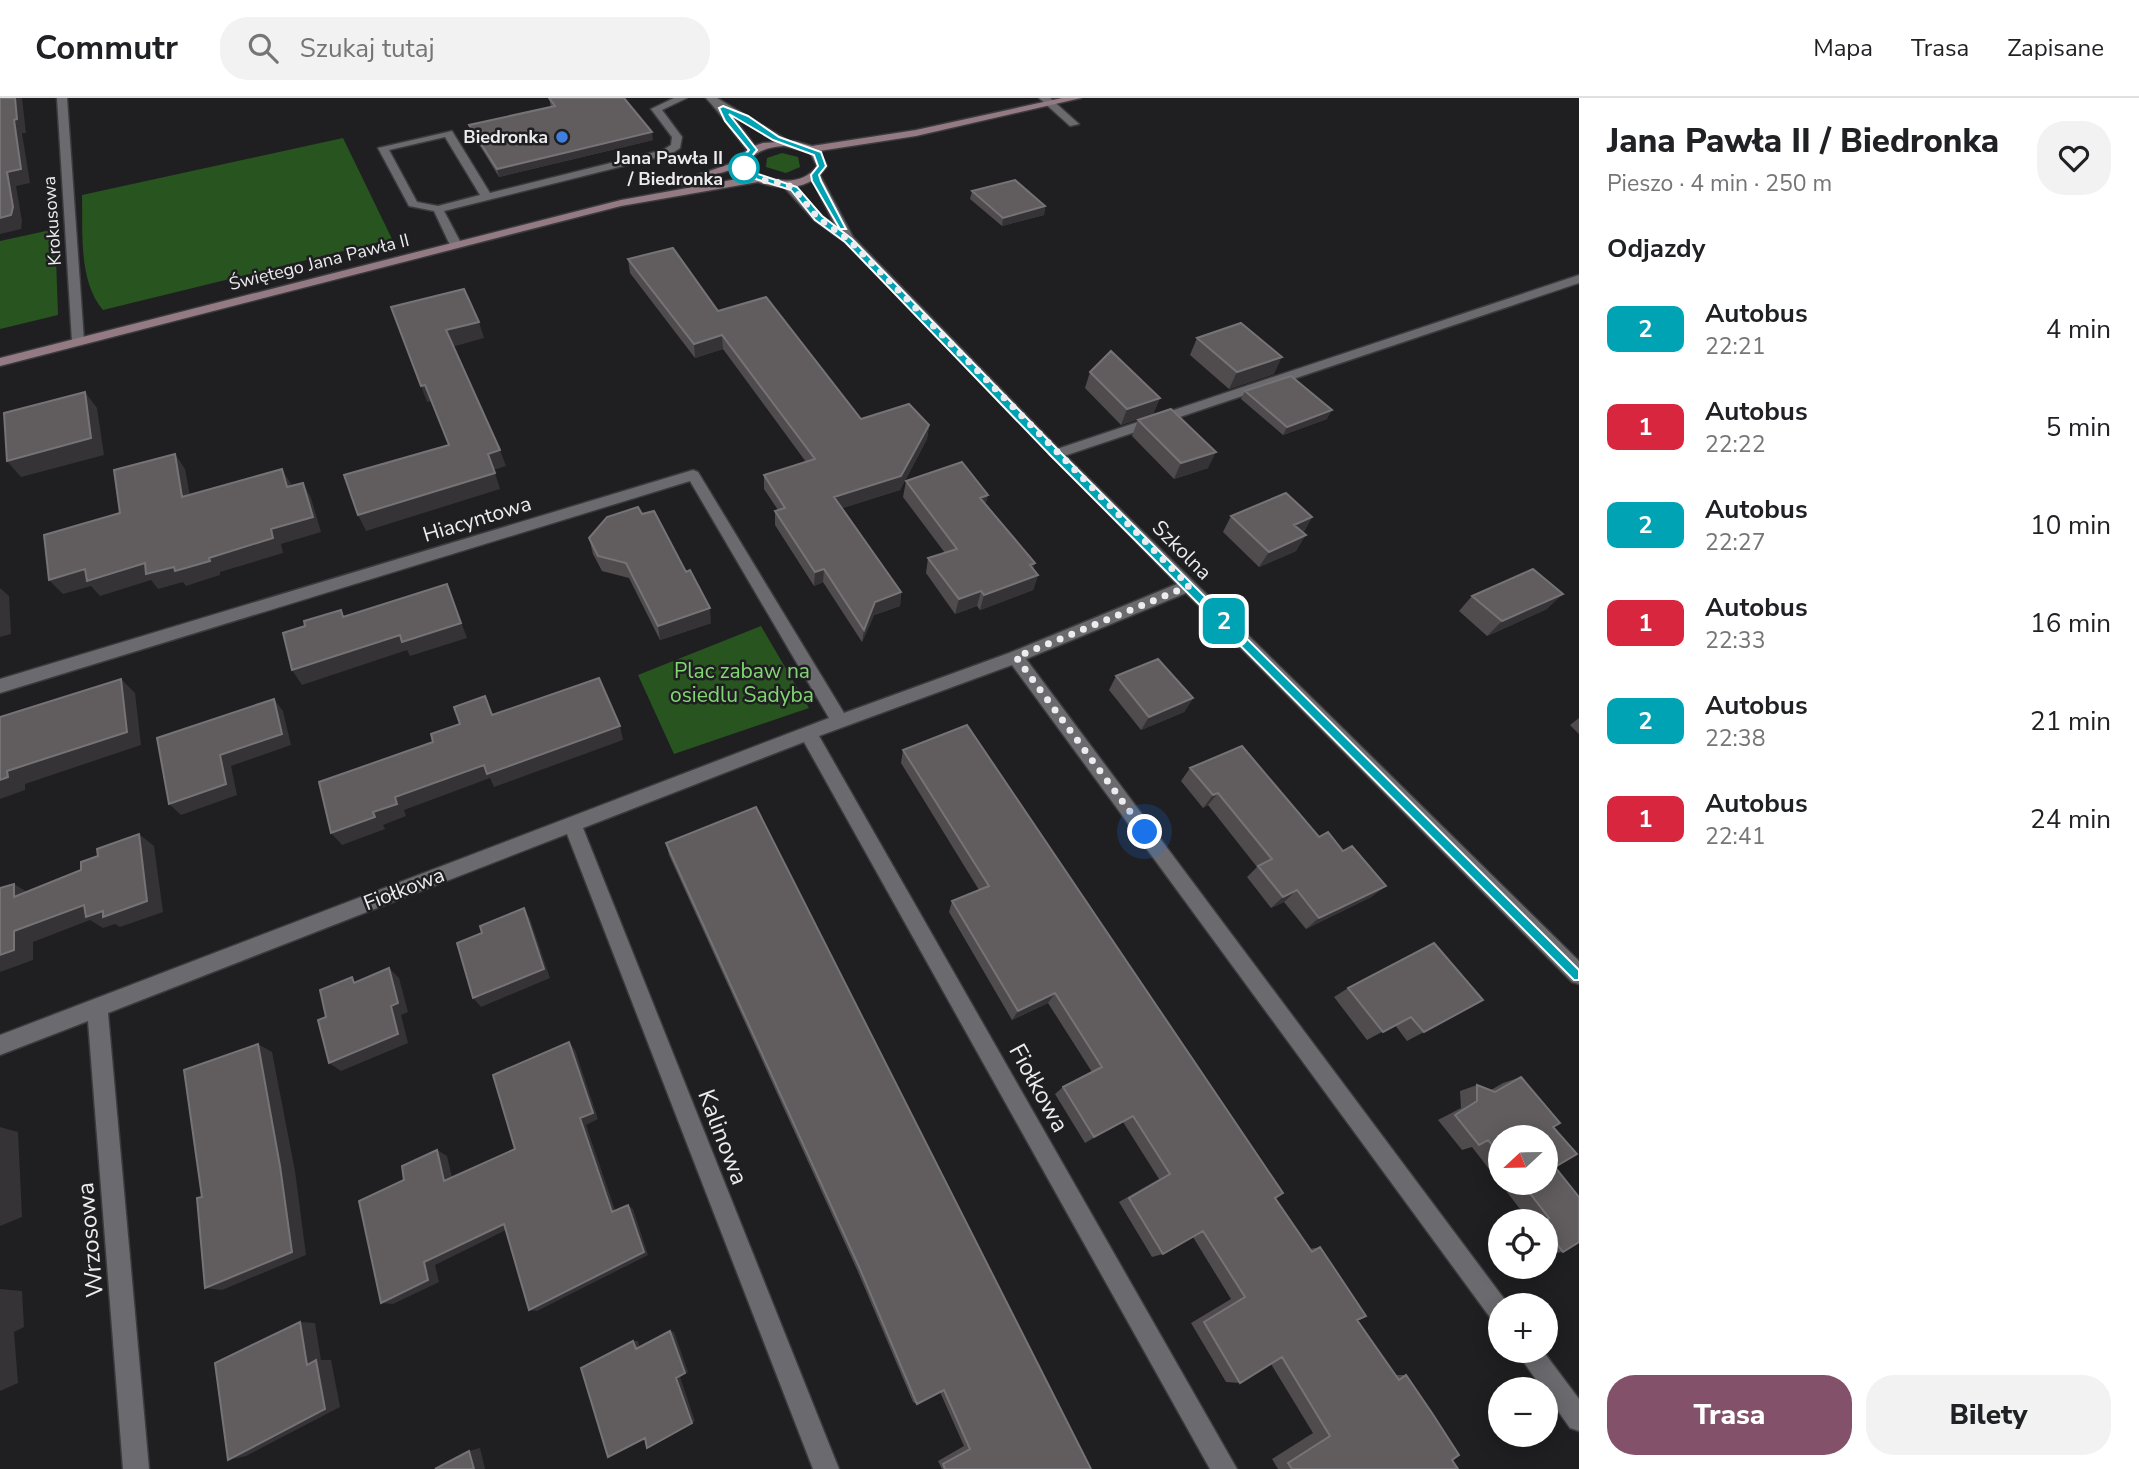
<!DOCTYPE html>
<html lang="pl">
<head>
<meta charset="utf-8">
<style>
	body { margin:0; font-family:"Nunito Sans",sans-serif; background:#f2f2f2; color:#202124; height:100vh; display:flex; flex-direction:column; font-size:26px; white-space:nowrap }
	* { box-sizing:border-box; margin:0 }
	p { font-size:23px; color:#757577 }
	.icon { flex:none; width:38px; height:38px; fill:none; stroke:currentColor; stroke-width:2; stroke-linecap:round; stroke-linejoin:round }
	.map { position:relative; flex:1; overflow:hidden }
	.sheet { display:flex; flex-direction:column; background:#fff; width:560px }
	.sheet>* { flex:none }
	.badge { padding:0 14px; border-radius:10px; font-size:24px; line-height:46px }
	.needle { width:46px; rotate:248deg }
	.controls { position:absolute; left:1488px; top:1027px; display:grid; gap:14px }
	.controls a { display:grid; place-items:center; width:70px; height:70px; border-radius:50%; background:#fff; box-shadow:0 4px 18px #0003; font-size:35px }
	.you { position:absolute; width:35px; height:35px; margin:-18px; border:5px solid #fff; border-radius:50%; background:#1a73e8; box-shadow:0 0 0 10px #1a73e833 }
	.map>.badge { position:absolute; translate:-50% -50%; box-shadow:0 0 0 4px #fff }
	h2 { padding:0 28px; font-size:26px; line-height:63px }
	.round { display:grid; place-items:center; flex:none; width:74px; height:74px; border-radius:28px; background:#f2f2f2 }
	.headline { display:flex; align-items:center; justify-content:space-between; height:119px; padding:0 28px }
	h1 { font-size:33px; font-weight:800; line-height:52px }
	.action { display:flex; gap:14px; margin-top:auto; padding:14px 28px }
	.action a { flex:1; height:80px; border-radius:28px; background:#83526a; color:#fff; font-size:28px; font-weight:800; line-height:80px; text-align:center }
	.action a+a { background:#f2f2f2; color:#202124 }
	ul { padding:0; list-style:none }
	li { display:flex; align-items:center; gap:21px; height:98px; padding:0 28px }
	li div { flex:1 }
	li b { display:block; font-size:26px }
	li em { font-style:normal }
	li .badge { min-width:77px; font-weight:700; text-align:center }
	header { display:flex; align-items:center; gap:42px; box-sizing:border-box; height:98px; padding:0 35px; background:#fff; border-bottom:2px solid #e0e0e0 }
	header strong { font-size:33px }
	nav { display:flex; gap:38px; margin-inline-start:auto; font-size:24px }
	.search { width:490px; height:63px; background:#f2f2f2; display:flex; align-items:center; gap:18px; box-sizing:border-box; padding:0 24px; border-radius:28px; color:#757577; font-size:26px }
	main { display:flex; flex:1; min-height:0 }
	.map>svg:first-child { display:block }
	.green { fill:#28541f }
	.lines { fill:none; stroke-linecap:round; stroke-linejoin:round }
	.lane-casing { stroke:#3b3b3e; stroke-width:3 }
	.street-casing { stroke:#3b3b3e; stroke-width:3 }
	.secondary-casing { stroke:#3b3b3e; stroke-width:3 }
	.lane { fill:#6b6a6e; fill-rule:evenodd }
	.street { fill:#6b6a6e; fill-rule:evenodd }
	.secondary { fill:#947b83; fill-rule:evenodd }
	.wall { fill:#504c4e; fill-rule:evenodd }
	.shaded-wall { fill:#353335 }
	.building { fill:#615d5f; stroke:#767376; stroke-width:2 }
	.line { fill:#00a3b4; stroke:#fff; stroke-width:2 }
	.walk { stroke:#ecebee; stroke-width:7; stroke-dasharray:0 12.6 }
	.shop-dot { fill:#3f7fe0; stroke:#1f1f22; stroke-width:2.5 }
	.stop-dot { fill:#fff; stroke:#00a3b4; stroke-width:3.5 }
	.labels { text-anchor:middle; stroke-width:5; stroke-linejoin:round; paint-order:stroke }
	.far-poi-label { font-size:18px; font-weight:bold; fill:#ecebee; stroke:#1f1f22; text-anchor:end }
	.far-stop-label { font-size:18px; font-weight:bold; fill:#ecebee; stroke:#1f1f22; text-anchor:end }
	.far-street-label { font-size:18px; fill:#ecebee; stroke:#1f1f22 }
	.street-label { font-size:21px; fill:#ecebee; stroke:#1f1f22 }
	.park-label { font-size:21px; fill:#82d772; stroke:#1f1f22 }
	.near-street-label { font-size:24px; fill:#ecebee; stroke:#1f1f22 }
</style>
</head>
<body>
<header>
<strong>Commutr</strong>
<div class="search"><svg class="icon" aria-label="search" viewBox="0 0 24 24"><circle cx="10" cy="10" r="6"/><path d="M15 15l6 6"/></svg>Szukaj tutaj</div>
<nav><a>Mapa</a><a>Trasa</a><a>Zapisane</a></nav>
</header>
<main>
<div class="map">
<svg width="1579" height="1371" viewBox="0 0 1579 1371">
	<rect width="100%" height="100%" fill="#1f1f22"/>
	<path class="green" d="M343,40L392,141L103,212C78,183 83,133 82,97Z
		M782,55L798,59L800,69L786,75L766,69L767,60Z
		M55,131L58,217L0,231V143Z
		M761,528L809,610L674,656L638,577Z"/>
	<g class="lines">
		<defs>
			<path id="lane" d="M674,0H687L662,12L682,39L680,50L671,56L444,113L462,147L456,150L450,147L434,113L409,108L378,50L452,33L490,95L663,52L671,47L672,39L651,11ZM445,39L480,97L438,108L417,104L389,52Z
				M1039,0H1050L1079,26L1070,28Z
				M1579,177V185L1061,359L1056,361L1049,356L1051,353Z"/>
			<path id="street" d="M57,0H67L84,243L78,247L72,243Z
				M706,0H717L792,45L783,47L730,15L758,52L749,54C734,36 722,17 706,0Z
				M815,74L820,77L853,139L1061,353L1579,863V886L1572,884L1186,495L1026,561L1508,1206L1500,1208V1226L1492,1222L1012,567L819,638L1237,1371H1210L804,644L583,730L839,1371H813L567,736L108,915L149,1371H123L88,923L0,957V937L829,620L690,383L0,595V581L693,372L698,374L844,615L1009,555L1177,486L845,144L814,122L781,86L790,84L822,118L835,127L810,77Z
				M1516,1253H1543L1579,1301V1333L1570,1330Z"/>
			<path id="secondary" d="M1062,0H1081L916,38L819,53L827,68C811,92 784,93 758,84L621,108L0,268V260L621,102L748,79L740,69L681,87L676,84L730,66L751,49L763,45L794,43L812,48L916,32ZM784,48L810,54L817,68C802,89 774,84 753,74L748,63C758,52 769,49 784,48Z"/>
		</defs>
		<use href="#lane" class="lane-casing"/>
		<use href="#street" class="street-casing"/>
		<use href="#secondary" class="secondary-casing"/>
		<use href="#lane" class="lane"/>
		<use href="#street" class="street"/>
		<use href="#secondary" class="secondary"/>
	</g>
	<path class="wall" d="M549,0L653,42L499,79L472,35L469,27L551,9Z
		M972,93L1045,108L1044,117L1002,128L970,101Z
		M628,161L718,213L861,321L929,327L927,341L900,392L842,410L901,494L900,508L874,517L862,544L823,484L814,488L775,427V413L778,412L764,391V377L806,364L723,251L695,260L630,175Z
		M1197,240L1274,276L1229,291L1190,257Z
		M1090,274L1160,300L1153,316L1121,327L1085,290Z
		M1245,293L1327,321L1283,337L1241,301Z
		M1138,322L1208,370L1174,381L1132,338Z
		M906,383L986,406L1035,465L1033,471L1038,477L1033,492L980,512L977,508L955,516L926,475L928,460L945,455L903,399Z
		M642,416L711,525L660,542L629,480L602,473L593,456L589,440Z
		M1231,418L1312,419L1303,435L1296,453L1259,469L1223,434Z
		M1472,498L1547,511L1487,538L1459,513Z
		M1116,578L1193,600L1184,614L1141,632L1109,592Z
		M1579,620V636L1570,627Z
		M903,652L1275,1100L1310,1151L1320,1149L1357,1222L1395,1277H1406L1458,1371H1278L1272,1361L1313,1335L1271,1266L1240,1285L1226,1284L1191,1225L1231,1201L1193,1139L1163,1156L1152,1159L1119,1104L1159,1081L1123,1024L1085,1045L1055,996L1063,989L1092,974L1048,905L1012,922L949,814L952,803L979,792L901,665Z
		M1190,670L1343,753L1386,788L1371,799L1306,831L1284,804L1271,810L1247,779L1257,769L1208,707L1203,710L1181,683Z
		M666,745L1091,1371H942L938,1363L964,1348L940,1294L917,1306L913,1304L858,1174L669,757Z
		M1434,845L1424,934L1407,943L1395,927L1367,942L1334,899L1348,890Z
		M1521,979L1553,1029L1555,1069L1563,1154L1545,1156V1124H1530L1472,1049L1462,1052L1438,1022L1461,1010L1460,993L1477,987L1491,992L1503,985ZM1500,1040L1545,1085H1500Z"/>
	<path class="shaded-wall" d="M15,0H22L26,35H22L30,85L16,88L22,123L21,131L0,136V120L14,22Z
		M652,34L653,42L499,79L497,71Z
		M1045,108L1044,117L1002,128L1003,120Z
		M479,224L484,240L452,249L446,232Z
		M722,237L723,251L695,260L694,246Z
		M1282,259L1274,276L1229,291L1237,274Z
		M425,287L432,303L427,304L421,288Z
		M85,294L97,310L104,357L21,379L7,363Z
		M1160,300L1153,316L1121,327L1127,311Z
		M1332,312L1327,321L1283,337L1287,329Z
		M929,327L927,341L900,392L834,413V399Z
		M500,352L506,368L493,372L488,356Z
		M1216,354L1208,370L1174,381L1181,365Z
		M175,356L185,371L193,414L182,399Z
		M282,371L291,386L296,404L287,389Z
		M495,375L500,391L366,433L358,417Z
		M303,385L311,400L321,434L281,446L283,455L220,474V477L186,488L183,484L158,491L151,482L100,498L91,488L63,496L49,482L85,471L209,460L271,431Z
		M988,397L984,413L980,400Z
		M1312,419L1303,435L1294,427Z
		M1306,437L1296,453L1259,469L1269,454Z
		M1035,465L1030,480L1038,477L1033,492L980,512L984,497L1030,467Z
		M824,471L823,484L814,488L815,474Z
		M447,486L467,540L410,558L407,552L302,587L292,572Z
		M0,490L9,498L11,536L0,539Z
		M981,493L977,508L955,516L959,501Z
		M901,494L900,508L874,517L862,544L864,532L875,504Z
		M1563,496L1547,511L1487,538L1502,523Z
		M710,510L711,525L660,542L658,528Z
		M121,581L135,595L141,647L25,686V692L0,701V682L7,673Z
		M1193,600L1184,614L1141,632L1149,619Z
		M274,601L283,613L291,647L231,668L237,697L181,717L169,706L220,657Z
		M620,628L623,642L494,689L490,680L404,712L406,718L383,727L385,731L342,747L331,735L373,714L395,699L484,667Z
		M1218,695L1208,707L1203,710L1213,697Z
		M139,736L154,748L163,814L120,829L115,826L103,830L90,822L33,844V862L0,874V857L14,833Z
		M14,786L32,797L14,799Z
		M1386,788L1371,799L1306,831L1319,820Z
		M1297,792L1284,804L1271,810L1283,799Z
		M524,810L530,821L550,880L481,909L473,900Z
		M389,870L399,880L408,914L401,917L408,945L341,973L329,965L391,908Z
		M1055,895L1048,905L1012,922L1018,913Z
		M569,944L575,952L598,1021L586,1027L617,1118L612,1114L580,1020Z
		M258,946L272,954L295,1073L306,1157L222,1192L205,1190Z
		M1133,1018L1123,1024L1085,1045L1094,1039Z
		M0,1029L18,1034L22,1119L0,1128Z
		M437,1052L447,1058L454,1088L444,1083Z
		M628,1107L633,1111L648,1157L537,1213L529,1212Z
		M504,1126L512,1129L435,1167L439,1184L393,1206L381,1205L424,1164Z
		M0,1191L22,1193L24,1229L14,1234L18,1285L0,1293Z
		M300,1224L315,1225L321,1262H331L340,1309L246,1358L228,1362L307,1267Z
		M670,1233L674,1234L688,1274L680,1279L695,1323L692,1325L676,1280Z
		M633,1243H638L640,1251H636Z
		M480,1350L485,1371H474L469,1353Z"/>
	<path class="building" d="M0,0H15L17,21L14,22L21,71L7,74L13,109L11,117L0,120Z
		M549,0H624L652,34L497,71L469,27L555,8Z
		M1015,82L1045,108L1003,120L972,93Z
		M673,150L718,213L766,199L861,321L909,306L929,327L901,378L834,399L901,494L875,504L864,532L824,471L815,474L775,413L785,410L764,377L815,361L722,237L694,246L628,161Z
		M464,191L479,224L446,232L500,352L488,356L495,375L358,417L344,377L449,347L425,287L421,288L391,209Z
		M1241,225L1282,259L1237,274L1197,240Z
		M1111,253L1160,300L1127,311L1090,274Z
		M1291,278L1332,312L1287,329L1245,293Z
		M85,294L91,340L7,363L4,315Z
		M1171,311L1216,354L1181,365L1138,322Z
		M175,356L182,399L282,371L287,389L303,385L313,419L271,431L273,440L209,460L210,463L175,473L174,469L146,476L145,465L87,483L85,471L49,482L44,437L120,415L114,372Z
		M962,364L988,397L980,400L1035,465L1030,467L1038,477L984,497L981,493L959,501L928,460L957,451L906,383Z
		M1286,395L1312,419L1294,427L1306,437L1269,454L1231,418Z
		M638,409L642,416L654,413L686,474L690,472L710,510L658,528L626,465L598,458L589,440L607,419Z
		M1533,471L1563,496L1502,523L1472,498Z
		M447,486L461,525L402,544L400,537L292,572L283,535L305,528L304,523L341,512L343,519Z
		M1158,561L1193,600L1149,619L1116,578Z
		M599,580L620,628L487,676L484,667L395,699L397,706L373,714L375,719L331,735L319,684L433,644L431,636L460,626L454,609L485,598L492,617Z
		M121,581L127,634L7,673L8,679L0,682V619Z
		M274,601L282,636L220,657L226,686L169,706L157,640Z
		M967,627L1283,1095L1275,1100L1312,1154L1320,1149L1366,1218L1357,1222L1399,1282L1406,1277L1432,1315L1459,1357L1452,1362L1458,1371H1292L1288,1365L1330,1338L1282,1259L1240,1285L1204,1224L1245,1199L1203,1133L1163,1156L1129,1100L1170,1076L1133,1018L1094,1039L1063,989L1102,969L1055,895L1018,913L952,803L989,788L903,652Z
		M1242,648L1319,739L1328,734L1343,753L1352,748L1386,788L1319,820L1297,792L1283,799L1258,768L1272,761L1218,695L1213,697L1190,670Z
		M756,709L1091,1371H945L943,1366L970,1351L944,1292L917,1306L860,1171L666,745Z
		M139,736L147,803L103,819V813L86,819L84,807L14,833V852L0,857V790L14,786V799L81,772V764L98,758L97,751Z
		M524,810L544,871L473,900L457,845L482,835L480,828Z
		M1434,845L1483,902L1424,934L1411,919L1383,934L1348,890Z
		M389,870L398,905L391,908L398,936L329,965L318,922L326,919L320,892L352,879L354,885Z
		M569,944L593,1015L580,1020L612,1114L628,1107L644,1154L529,1212L504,1126L424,1164L428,1182L381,1205L359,1103L404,1082L402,1068L437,1052L444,1083L515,1051L493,977Z
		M258,946L280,1068L292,1154L205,1190L197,1100L202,1099L184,972Z
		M1521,979L1560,1025L1553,1029L1577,1056L1555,1069L1579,1099V1144L1563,1154L1545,1131V1124H1544L1549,1120L1522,1085H1545V1040H1500V1057L1488,1042L1479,1047L1455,1017L1477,1003V987L1495,994Z
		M300,1224L307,1267L316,1262L325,1311L228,1362L215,1265Z
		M670,1233L685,1275L676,1280L692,1325L647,1350L645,1340L608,1359L581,1270L633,1243L636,1251Z
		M469,1353L474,1371H435Z"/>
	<path class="line" d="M723,8L748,18L779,39L821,54L826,68L819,77L821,83L846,131H840L812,83L811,77L818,68L814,57L773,42L729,16L757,52L747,64L752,74L797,89L822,118L852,141L1060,354L1579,872V882H1574L1052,359L845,144L815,122L791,92L746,78L739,64L749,52L725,23L719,10Z"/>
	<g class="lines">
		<path class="walk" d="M744,70L757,81L786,86L794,91L818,120L849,142L1189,488L1016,559L1145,734"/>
	</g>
	<circle class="shop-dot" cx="562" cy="39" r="7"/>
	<circle class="stop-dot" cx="744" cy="70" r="14"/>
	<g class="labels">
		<g class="far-poi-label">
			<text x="548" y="45">Biedronka</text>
		</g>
		<g class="far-stop-label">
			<text x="723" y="66">Jana Pawła II<tspan x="723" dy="21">/ Biedronka</tspan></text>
		</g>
		<g class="far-street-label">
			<text transform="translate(52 123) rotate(-94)" y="6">Krokusowa</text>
			<text transform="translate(319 164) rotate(-14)" y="6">Świętego Jana Pawła II</text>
		</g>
		<g class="street-label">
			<text transform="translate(477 421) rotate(-17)" y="7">Hiacyntowa</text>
			<text transform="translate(1182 452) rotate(45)" y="7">Szkolna</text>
			<text transform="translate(404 791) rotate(-21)" y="7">Fiołkowa</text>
		</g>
		<g class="park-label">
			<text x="742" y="580">Plac zabaw na<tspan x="742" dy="24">osiedlu Sadyba</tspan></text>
		</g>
		<g class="near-street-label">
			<text transform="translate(1039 990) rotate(61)" y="8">Fiołkowa</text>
			<text transform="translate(723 1039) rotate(69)" y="8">Kalinowa</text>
			<text transform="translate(90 1142) rotate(-95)" y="8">Wrzosowa</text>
		</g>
	</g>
</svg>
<div class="controls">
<a><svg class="needle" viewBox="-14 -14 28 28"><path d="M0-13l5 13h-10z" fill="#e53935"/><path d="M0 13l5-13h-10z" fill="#757577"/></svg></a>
<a><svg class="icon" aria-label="locate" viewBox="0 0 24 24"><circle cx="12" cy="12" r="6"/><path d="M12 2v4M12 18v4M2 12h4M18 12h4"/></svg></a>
<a>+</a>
<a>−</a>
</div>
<div class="you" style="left:1145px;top:734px"></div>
<b class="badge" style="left:1224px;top:523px;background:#00a3b4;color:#fff">2</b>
</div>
<section class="sheet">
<div class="headline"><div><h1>Jana Pawła II / Biedronka</h1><p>Pieszo · 4 min · 250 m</p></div><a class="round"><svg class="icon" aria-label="heart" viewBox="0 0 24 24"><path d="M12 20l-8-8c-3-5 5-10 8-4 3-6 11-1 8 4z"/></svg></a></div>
<h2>Odjazdy</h2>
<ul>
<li><span class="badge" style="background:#00a3b4;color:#fff">2</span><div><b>Autobus</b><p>22:21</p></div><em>4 min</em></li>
<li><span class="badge" style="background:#d7263d;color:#fff">1</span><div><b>Autobus</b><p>22:22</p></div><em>5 min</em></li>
<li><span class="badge" style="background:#00a3b4;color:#fff">2</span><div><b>Autobus</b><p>22:27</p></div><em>10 min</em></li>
<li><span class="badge" style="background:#d7263d;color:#fff">1</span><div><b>Autobus</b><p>22:33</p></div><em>16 min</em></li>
<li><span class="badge" style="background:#00a3b4;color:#fff">2</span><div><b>Autobus</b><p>22:38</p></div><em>21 min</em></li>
<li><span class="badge" style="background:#d7263d;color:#fff">1</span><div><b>Autobus</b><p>22:41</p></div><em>24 min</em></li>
</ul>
<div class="action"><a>Trasa</a><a>Bilety</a></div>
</section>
</main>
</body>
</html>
